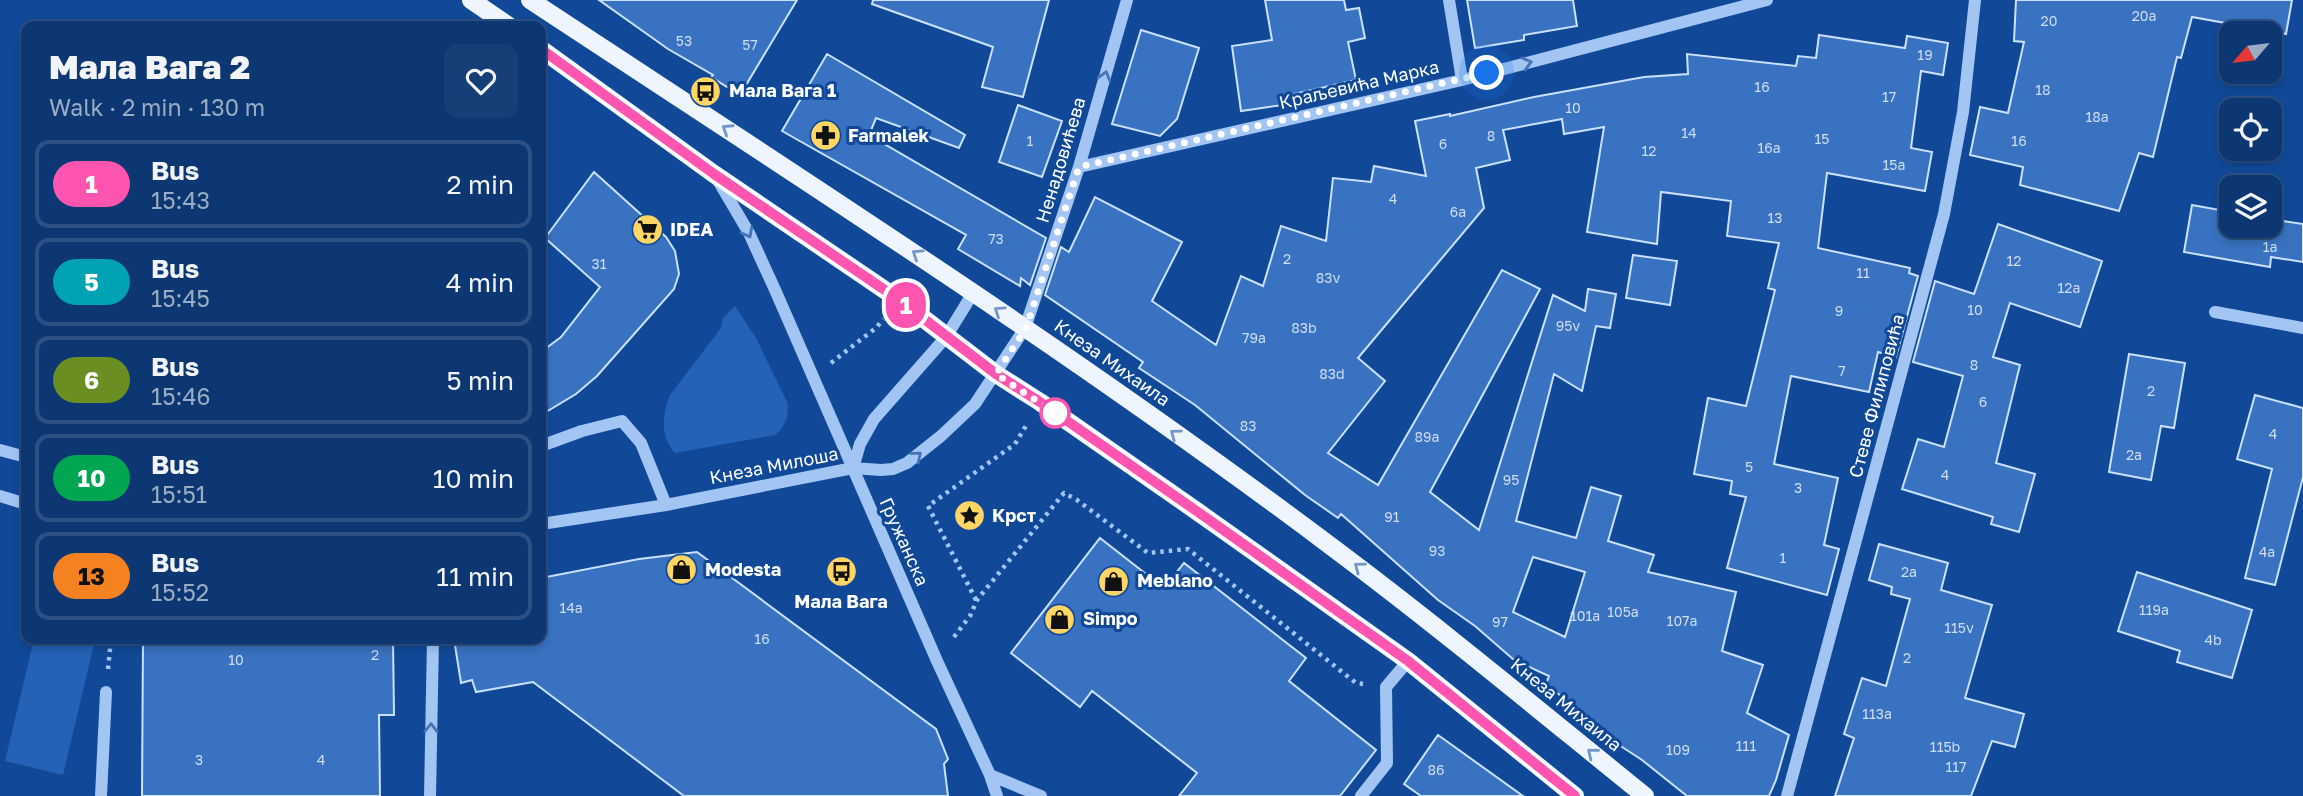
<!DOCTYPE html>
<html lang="en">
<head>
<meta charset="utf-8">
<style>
	body { margin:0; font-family:"Golos Text",sans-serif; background:#163f77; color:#f1f3f6; height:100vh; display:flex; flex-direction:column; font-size:26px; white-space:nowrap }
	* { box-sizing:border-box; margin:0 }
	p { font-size:23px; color:#9aacc4 }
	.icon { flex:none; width:38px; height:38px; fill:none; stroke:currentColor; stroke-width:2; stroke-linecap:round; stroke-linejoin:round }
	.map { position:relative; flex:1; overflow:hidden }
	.side { position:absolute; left:21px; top:21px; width:525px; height:623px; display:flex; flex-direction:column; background:#0d3772; border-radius:14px; box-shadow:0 4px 10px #0003,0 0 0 2px #2d5184 }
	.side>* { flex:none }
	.badge { padding:0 14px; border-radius:23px; font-size:24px; line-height:46px }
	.needle { width:46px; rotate:242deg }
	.controls { position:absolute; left:2219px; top:21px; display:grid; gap:14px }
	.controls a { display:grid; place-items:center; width:63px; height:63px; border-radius:14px; background:#0d3772; box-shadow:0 4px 10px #0003,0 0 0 2px #2d5184; font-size:35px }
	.you { position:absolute; width:35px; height:35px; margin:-18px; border:5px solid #fff; border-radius:50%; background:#1a73e8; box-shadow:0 0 0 10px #1a73e833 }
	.map>.badge { position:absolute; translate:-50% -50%; box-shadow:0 0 0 4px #fff }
	.round { display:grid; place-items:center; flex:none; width:74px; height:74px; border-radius:14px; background:#163f77 }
	.summary { display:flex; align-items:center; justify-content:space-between; height:119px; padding:0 28px }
	h1 { font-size:33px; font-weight:800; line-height:52px }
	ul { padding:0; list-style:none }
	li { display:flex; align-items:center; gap:21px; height:88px; margin:0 14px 10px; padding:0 14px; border:4px solid #2d5184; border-radius:14px }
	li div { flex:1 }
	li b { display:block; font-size:26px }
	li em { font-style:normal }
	li .badge { min-width:77px; font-weight:700; text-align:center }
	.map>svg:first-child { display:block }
	.green { fill:#2362b7 }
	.building { fill:#3972c0; stroke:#cae0fe; stroke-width:2; fill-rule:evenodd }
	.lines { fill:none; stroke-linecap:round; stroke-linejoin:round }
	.path { stroke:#a2c5f4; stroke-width:4.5; stroke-dasharray:3.5 5; stroke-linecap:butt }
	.minor { stroke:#a2c5f4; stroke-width:12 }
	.major { stroke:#eef5ff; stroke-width:18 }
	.oneway { stroke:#4474b8 }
	.oneway2 { stroke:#7496c6 }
	.line-casing { stroke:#fff; stroke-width:16 }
	.line { stroke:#ff54af; stroke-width:10 }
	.walk { stroke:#fff; stroke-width:7; stroke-dasharray:0 12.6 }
	.stop-dot { fill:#fff; stroke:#ff54af; stroke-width:3.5 }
	.labels { text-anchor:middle; stroke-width:6; stroke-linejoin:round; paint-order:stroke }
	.number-label { font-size:14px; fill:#cedcef }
	.street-label { font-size:18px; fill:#fff; stroke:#114998 }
	.poi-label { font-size:18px; font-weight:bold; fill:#fff; stroke:#114998; text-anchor:start }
</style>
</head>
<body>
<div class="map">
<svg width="2303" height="796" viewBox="0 0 2303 796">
	<rect width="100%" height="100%" fill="#114998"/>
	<path class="green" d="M735,306L756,338L788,404L787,418L782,428L775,435L675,453C660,436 662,415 670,395L721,328L723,318Z
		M34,639L95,640L63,775L5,761Z"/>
	<path class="building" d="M599,0H797L740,95L711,77L713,75L668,49Z
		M873,0H1049L1023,97L982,87L993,47L872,4Z
		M1265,0H1344L1346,10L1359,8L1365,38L1348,42L1356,80L1281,97L1283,105L1241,111L1232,46L1272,40Z
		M1467,0H1573L1577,26L1524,35V40L1475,48Z
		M2016,0H2292L2286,34L2192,17L2181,58L2177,57L2153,157L2139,153L2119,211L2020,185L2023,167L1970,155L1980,107L2008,113L2024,42L2014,41Z
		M1141,30L1199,48L1177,119L1160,136L1112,124Z
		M1819,35L1905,48L1907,36L1948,43L1943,75L1921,71L1911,148L1932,152L1925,191L1827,173L1818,248L1910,268L1909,273L1918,276L1896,357L1878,352L1869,392L1791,376L1774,464L1838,478L1824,545L1839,549L1827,595L1727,568L1746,497L1730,494L1732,481L1694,474L1708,398L1746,406L1775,290L1768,288L1779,243L1727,236L1731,201L1661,192L1657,244L1587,232L1604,127L1564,134L1562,119L1503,130L1510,160L1476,168L1484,208L1358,358L1385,381L1328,453L1378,485L1502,270L1540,289L1430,492L1479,530L1553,295L1585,311L1588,289L1616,294L1610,328L1596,326L1582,391L1554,374L1516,521L1576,538L1591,487L1621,496L1608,541L1654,555L1648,572L1736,592L1722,651L1763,665L1747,713L1789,735L1776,780L1769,796H1687L1642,760L1616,743L1617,741L1546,684L1549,676L1514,660L1475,626L1438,600L1341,514L1338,518L1305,495L1195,405L1139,368L1143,362L1045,295L1061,247L1069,252L1095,197L1182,242L1152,301L1216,345L1241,276L1263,286L1281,226L1326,241L1333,178L1371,182L1374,166L1426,176L1415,121L1450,114V116L1534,97L1644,77L1688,74L1687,54L1796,66L1798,56L1816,58ZM1533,557L1585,572L1565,637L1513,612Z
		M827,54L965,135L959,148L876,118L869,135L1046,238L1030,285L1021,278L1020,286L958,249L966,235L782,131Z
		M1018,105L1062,121L1042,177L999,162Z
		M594,172L666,237L675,251L679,274L674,289L597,376L576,394L541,415V352L561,337L600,287L545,238Z
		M2192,205L2231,212V226H2270V219L2303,224V262L2271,257L2270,267L2184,252Z
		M1998,224L2102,261L2080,327L2010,303L1993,357L2020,365L1996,463L2035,474L2019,532L1991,524L1993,517L1902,489L1918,439L1944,447L1963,376L1913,362L1935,281L1974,294Z
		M1633,255L1677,261L1670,305L1626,298Z
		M2129,354L2185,363L2174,428L2161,426L2151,480L2109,472Z
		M2255,395L2303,408V477L2275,585L2245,578L2272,469L2237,459Z
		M1100,538L1164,588L1184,563L1306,658L1289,681L1376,750L1340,796H1179L1197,773L1092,691L1080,707L1011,653Z
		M1879,544L1948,563L1941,590L1992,605L1965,698L2024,714L2015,747L1992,741L1971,796H1835L1854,738L1844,734L1862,678L1886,686L1910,599L1891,594L1892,587L1869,580Z
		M697,552L936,729L948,759L944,764L948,796H684L533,682L476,692L472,680L461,683L454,639H541V578L639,559Z
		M2137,572L2252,610L2232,678L2177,662L2180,651L2118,631Z
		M143,639H393L394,715H379L380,796H142Z
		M1438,735L1523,796H1421L1404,784Z"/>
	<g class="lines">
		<path class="path" d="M831,363L877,327L883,319
			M976,600L928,506L1015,444L1027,424
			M954,637L970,616L977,600L1064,493L1077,500L1148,553L1188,549L1356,683L1363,684
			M108,669L111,639"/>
		<path class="minor" d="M1449,0L1462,80
			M1079,167L1462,80L1767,0
			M716,177L749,233L776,292L937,661L990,775L997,796
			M2215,312L2303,328
			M541,446L582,431L622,421L641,443L666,505
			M0,450L26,457
			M853,468L860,444L874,419L946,337L973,293
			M0,496L26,504
			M541,524L666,505L853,468L881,470L893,469L907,463L941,436L975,404L1025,328L1079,167L1127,0
			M990,775L1041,796
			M101,796L106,692
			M430,796L433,639
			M1361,796L1387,763L1386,687L1408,661
			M1787,796L1944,214L1963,112L1975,0"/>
		<path class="major" d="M471,0L509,26
			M530,0C800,178 1073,352 1332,547C1439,627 1541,712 1645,796
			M541,49L714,174L898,299L996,374L1040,402L1198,512L1408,661L1575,796"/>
	</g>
	<defs><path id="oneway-chevron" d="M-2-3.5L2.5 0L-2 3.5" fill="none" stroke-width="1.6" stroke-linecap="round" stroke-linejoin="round" transform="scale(1.75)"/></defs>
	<g class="oneway">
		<use href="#oneway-chevron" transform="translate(1527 63) rotate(-15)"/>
		<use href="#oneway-chevron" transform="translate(1105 76) rotate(-74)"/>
		<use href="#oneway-chevron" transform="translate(748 233) rotate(62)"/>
		<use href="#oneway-chevron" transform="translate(917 456) rotate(-39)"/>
		<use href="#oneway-chevron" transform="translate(431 728) rotate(-89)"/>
	</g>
	<g class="oneway2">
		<use href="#oneway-chevron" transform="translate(727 129) rotate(-147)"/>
		<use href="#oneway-chevron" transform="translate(917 254) rotate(-146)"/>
		<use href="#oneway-chevron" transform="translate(999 311) rotate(-146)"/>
		<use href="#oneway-chevron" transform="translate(1175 434) rotate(-144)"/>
		<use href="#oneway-chevron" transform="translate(1359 567) rotate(-143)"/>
		<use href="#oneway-chevron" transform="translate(1592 753) rotate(-141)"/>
	</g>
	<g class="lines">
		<defs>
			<path id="line" d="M541,49L714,174L898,299L996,374L1040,402L1198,512L1408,661L1575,796"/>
		</defs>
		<use href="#line" class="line-casing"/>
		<use href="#line" class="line"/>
		<path class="walk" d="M1055,413L996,374L1026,328L1079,167L1487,73"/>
	</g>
	<defs>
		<symbol id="bus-disc" viewBox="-11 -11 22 22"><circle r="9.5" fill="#ffd664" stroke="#114998"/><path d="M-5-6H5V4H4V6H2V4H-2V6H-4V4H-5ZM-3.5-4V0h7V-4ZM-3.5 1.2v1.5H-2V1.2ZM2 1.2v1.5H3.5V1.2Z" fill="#111"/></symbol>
		<symbol id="pharmacy-disc" viewBox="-11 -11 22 22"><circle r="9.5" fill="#ffd664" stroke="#114998"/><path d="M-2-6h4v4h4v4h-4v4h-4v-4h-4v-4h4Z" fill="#111"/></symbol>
		<symbol id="supermarket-disc" viewBox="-11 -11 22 22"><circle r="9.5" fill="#ffd664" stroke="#114998"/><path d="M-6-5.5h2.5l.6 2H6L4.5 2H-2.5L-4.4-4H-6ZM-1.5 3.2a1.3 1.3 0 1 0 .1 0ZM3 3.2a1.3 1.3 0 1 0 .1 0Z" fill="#111"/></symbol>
		<symbol id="sight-disc" viewBox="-11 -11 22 22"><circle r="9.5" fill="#ffd664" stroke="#114998"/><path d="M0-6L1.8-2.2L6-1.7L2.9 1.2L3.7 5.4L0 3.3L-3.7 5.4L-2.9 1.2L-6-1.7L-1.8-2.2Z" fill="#111"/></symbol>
		<symbol id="shop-disc" viewBox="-11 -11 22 22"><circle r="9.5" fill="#ffd664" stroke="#114998"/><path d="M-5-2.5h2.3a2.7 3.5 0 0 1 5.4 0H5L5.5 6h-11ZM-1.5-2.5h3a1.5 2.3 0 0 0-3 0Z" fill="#111"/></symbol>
	</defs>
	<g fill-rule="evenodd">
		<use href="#bus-disc" x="688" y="74" width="35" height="35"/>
		<use href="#pharmacy-disc" x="808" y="118" width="35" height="35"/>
		<use href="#supermarket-disc" x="630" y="212" width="35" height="35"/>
		<use href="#sight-disc" x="952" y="498" width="35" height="35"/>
		<use href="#shop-disc" x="664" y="552" width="35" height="35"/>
		<use href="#bus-disc" x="824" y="554" width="35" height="35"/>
		<use href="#shop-disc" x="1096" y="564" width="35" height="35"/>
		<use href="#shop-disc" x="1042" y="602" width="35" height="35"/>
	</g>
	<circle class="stop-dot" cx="1055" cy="413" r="14"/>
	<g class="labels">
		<g class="number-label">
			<text x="2144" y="21">20a</text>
			<text x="2049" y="26">20</text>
			<text x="684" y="46">53</text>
			<text x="750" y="50">57</text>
			<text x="1925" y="60">19</text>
			<text x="1762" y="92">16</text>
			<text x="2043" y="95">18</text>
			<text x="1889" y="102">17</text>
			<text x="1573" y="113">10</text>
			<text x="2097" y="122">18a</text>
			<text x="1689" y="138">14</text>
			<text x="1491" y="141">8</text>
			<text x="1822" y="144">15</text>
			<text x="1030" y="146">1</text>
			<text x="2019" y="146">16</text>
			<text x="1443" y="149">6</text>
			<text x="1769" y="153">16a</text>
			<text x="1649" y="156">12</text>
			<text x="1894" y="170">15a</text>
			<text x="1393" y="204">4</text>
			<text x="1458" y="217">6a</text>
			<text x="1775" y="223">13</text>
			<text x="996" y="244">73</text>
			<text x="2270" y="252">1a</text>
			<text x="1287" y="264">2</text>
			<text x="2014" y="266">12</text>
			<text x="599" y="269">31</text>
			<text x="1863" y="278">11</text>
			<text x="1328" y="283">83v</text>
			<text x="2069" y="293">12a</text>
			<text x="1975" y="315">10</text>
			<text x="1839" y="316">9</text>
			<text x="1568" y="331">95v</text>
			<text x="1304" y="333">83b</text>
			<text x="1254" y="343">79a</text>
			<text x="1974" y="370">8</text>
			<text x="1842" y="376">7</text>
			<text x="1332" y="379">83d</text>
			<text x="2151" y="396">2</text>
			<text x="1983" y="407">6</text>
			<text x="1248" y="431">83</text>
			<text x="2273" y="439">4</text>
			<text x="1427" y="442">89a</text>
			<text x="2134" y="460">2a</text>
			<text x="1749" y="472">5</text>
			<text x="1945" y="480">4</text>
			<text x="1511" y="485">95</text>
			<text x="1798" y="493">3</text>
			<text x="1392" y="522">91</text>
			<text x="1437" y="556">93</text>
			<text x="2267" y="557">4a</text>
			<text x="1783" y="563">1</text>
			<text x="1909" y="577">2a</text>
			<text x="571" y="613">14a</text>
			<text x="2154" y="615">119a</text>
			<text x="1623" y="617">105a</text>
			<text x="1585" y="621">101a</text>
			<text x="1682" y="626">107a</text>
			<text x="1500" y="627">97</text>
			<text x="1959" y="633">115v</text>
			<text x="762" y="644">16</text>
			<text x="2213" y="645">4b</text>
			<text x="375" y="660">2</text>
			<text x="1907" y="663">2</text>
			<text x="236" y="665">10</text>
			<text x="1877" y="719">113a</text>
			<text x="1746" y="751">111</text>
			<text x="1945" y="752">115b</text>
			<text x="1678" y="755">109</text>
			<text x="199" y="765">3</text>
			<text x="321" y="765">4</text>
			<text x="1956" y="772">117</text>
			<text x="1436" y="775">86</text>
		</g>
		<g class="street-label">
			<text transform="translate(1359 85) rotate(-13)" y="6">Краљевића Марка</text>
			<text transform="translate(1061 160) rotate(-73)" y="6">Ненадовићева</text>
			<text transform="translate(1112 363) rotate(35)" y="6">Кнеза Михаила</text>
			<text transform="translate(1877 396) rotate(-75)" y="6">Стеве Филиповића</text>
			<text transform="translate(774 466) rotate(-11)" y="6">Кнеза Милоша</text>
			<text transform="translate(904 542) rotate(66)" y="6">Гружанска</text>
			<text transform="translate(1566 705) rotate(39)" y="6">Кнеза Михаила</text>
		</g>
		<g class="poi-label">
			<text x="729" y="97">Мала Вага 1</text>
			<text x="848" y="142">Farmalek</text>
			<text x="670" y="236">IDEA</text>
			<text x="992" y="522">Крст</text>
			<text x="705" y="576">Modesta</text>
			<text x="1137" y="587">Meblano</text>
			<text x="841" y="608" text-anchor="middle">Мала Вага</text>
			<text x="1083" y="625">Simpo</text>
		</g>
	</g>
</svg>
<div class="controls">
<a><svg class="needle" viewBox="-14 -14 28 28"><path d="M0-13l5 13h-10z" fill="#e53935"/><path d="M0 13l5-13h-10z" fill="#9aacc4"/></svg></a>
<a><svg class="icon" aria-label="locate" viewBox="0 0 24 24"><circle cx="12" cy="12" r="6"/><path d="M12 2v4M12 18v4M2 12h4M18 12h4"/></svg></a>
<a><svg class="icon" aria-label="layers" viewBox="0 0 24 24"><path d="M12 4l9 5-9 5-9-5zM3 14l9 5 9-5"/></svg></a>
</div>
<div class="you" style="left:1487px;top:73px"></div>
<b class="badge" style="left:906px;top:305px;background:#ff54af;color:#fff">1</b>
<section class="side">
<div class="summary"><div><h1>Мала Вага 2</h1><p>Walk · 2 min · 130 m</p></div><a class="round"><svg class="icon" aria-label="heart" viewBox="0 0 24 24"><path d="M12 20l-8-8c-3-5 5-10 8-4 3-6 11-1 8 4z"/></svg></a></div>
<ul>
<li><span class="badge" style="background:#ff54af;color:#fff">1</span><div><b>Bus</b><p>15:43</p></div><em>2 min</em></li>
<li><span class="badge" style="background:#00a3b4;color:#fff">5</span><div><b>Bus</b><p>15:45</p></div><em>4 min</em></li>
<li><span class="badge" style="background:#6b8e23;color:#fff">6</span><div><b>Bus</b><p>15:46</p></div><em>5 min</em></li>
<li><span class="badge" style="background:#00a651;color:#fff">10</span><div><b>Bus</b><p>15:51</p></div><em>10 min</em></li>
<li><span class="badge" style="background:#f58220;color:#111">13</span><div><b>Bus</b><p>15:52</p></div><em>11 min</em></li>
</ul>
</section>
</div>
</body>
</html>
